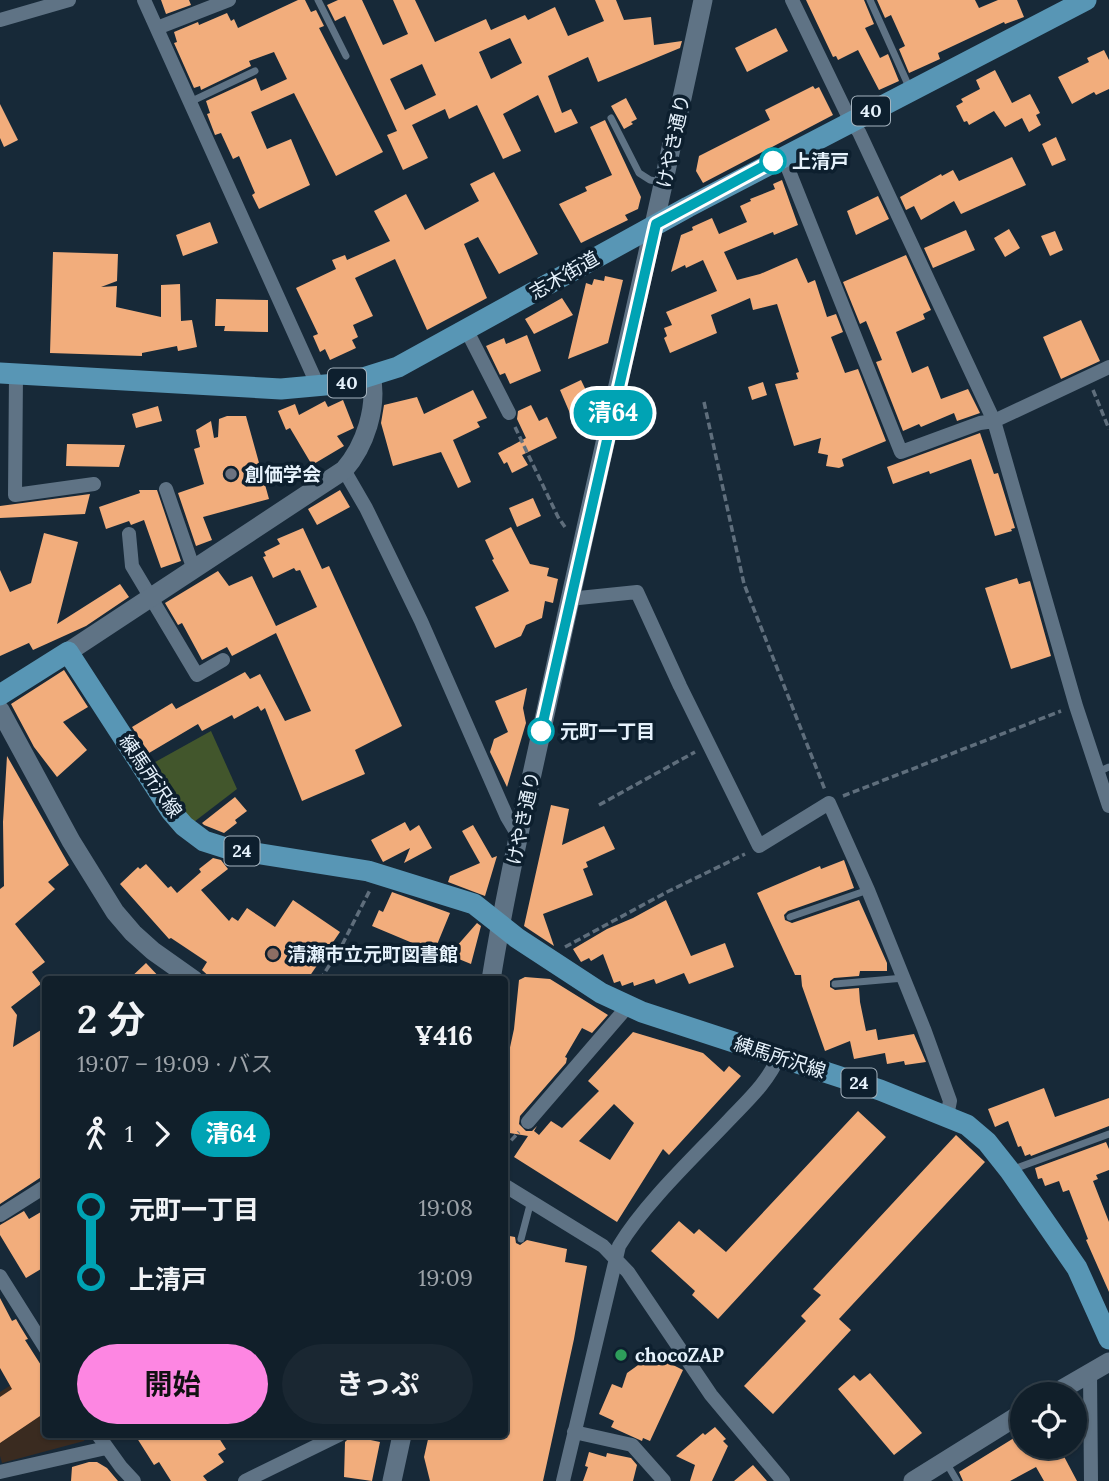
<!DOCTYPE html>
<html lang="ja">
<head>
<meta charset="utf-8">
<style>
	body { margin:0; font-family:Lora,"Noto Sans JP",serif; background:#1a2732; color:#f1f3f6; height:100vh; display:flex; flex-direction:column; font-size:26px; white-space:nowrap }
	* { box-sizing:border-box; margin:0 }
	p { font-size:23px; color:#9ca2a8 }
	.icon { flex:none; width:38px; height:38px; fill:none; stroke:currentColor; stroke-width:2; stroke-linecap:round; stroke-linejoin:round }
	.map { position:relative; flex:1; overflow:hidden }
	.panel { position:absolute; left:42px; top:976px; width:466px; height:462px; display:flex; flex-direction:column; background:#111f2a; border-radius:7px; box-shadow:0 2px 5px #0004,0 0 0 2px #303d47 }
	.panel>* { flex:none }
	.badge { padding:0 14px; border-radius:23px; font-size:24px; line-height:46px }
	.tools { position:absolute; left:1010px; top:1382px; display:grid; gap:14px }
	.tools a { display:grid; place-items:center; width:77px; height:77px; border-radius:50%; background:#111f2a; box-shadow:0 2px 5px #0004,0 0 0 2px #303d47; font-size:35px }
	.map>.badge { position:absolute; translate:-50% -50%; box-shadow:0 0 0 4px #fff }
	.legs { display:flex; align-items:center; gap:10px; height:77px; padding:0 35px; font-size:23px }
	.legs p { margin-inline-start:auto }
	.head { display:flex; align-items:center; justify-content:space-between; height:119px; padding:0 35px }
	h1 { font-size:38px; font-weight:700; line-height:52px }
	.primary-button { display:flex; gap:14px; margin-top:auto; padding:14px 35px }
	.primary-button a { flex:1; height:80px; border-radius:42px; background:#fd86e2; color:#111; font-size:28px; font-weight:700; line-height:80px; text-align:center }
	.primary-button a+a { background:#1a2732; color:#f1f3f6 }
	ul { padding:0 35px; list-style:none }
	li { display:flex; align-items:center; gap:24px; height:70px; font-size:26px }
	li i { display:grid; place-items:center; width:10px; height:100%; margin:0 9px; background:currentColor }
	li i::after { content:''; width:18px; height:18px; margin:-9px; border:5px solid; border-radius:50%; background:#111f2a }
	li p { margin-inline-start:auto }
	li:first-child i { background:linear-gradient(#0000 50%,currentColor 0) }
	li:last-child i { background:linear-gradient(currentColor 50%,#0000 0) }
	.map>svg:first-child { display:block }
	.education { fill:#3a2b20 }
	.green { fill:#42562c }
	.building { fill:#f2ad7c; fill-rule:evenodd }
	.lines { fill:none; stroke-linecap:round; stroke-linejoin:round }
	.path { stroke:#5f6e7c; stroke-width:3.5; stroke-dasharray:7 3.5; stroke-linecap:butt }
	.lane { stroke:#5f7385; stroke-width:7 }
	.street { stroke:#5f7385; stroke-width:14 }
	.secondary { stroke:#5f7385; stroke-width:19 }
	.primary { stroke:#5896b5; stroke-width:21 }
	.line-1-casing { stroke:#fff; stroke-width:16 }
	.line-1 { stroke:#00a3b4; stroke-width:10 }
	.stop-1-dot { fill:#fff; stroke:#00a3b4; stroke-width:3.5 }
	.worship-dot { fill:#6b7280; stroke:#0d1f2e; stroke-width:2.5 }
	.education-dot { fill:#8d6e63; stroke:#0d1f2e; stroke-width:2.5 }
	.leisure-dot { fill:#2e9e5b; stroke:#0d1f2e; stroke-width:2.5 }
	.labels { text-anchor:middle; stroke-width:7; stroke-linejoin:round; paint-order:stroke }
	.shield { fill:#0d1f2e; stroke:#a5b3be; stroke-width:2 }
	.shield-label { font-size:18px; font-weight:bold; fill:#e6f2fc }
	.street-label { font-size:19px; fill:#e6f2fc; stroke:#0d1f2e }
	.stop-label { font-size:19px; font-weight:bold; fill:#e6f2fc; stroke:#0d1f2e; text-anchor:start }
	.poi-label { font-size:19px; font-weight:bold; fill:#e6f2fc; stroke:#0d1f2e; text-anchor:start }
</style>
</head>
<body>
<div class="map">
<svg width="1109" height="1481" viewBox="0 0 1109 1481">
	<rect width="100%" height="100%" fill="#172938"/>
	<path class="education" d="M43,1365L46,1368V1435H87L84,1441L2,1463L0,1456V1392Z"/>
	<path class="green" d="M211,731L237,789L190,825L148,766Z"/>
	<path class="building" d="M161,0H189L191,5L166,14Z
		M298,0H305L311,12L316,10L324,26L319,28L383,152L336,176L294,93L251,112L267,149L291,139L310,185L259,209L252,195L255,193L239,156L233,159L221,133L215,135L207,114L210,113L206,101L256,78L261,91L287,79L274,52L249,61L251,66L201,90L200,86L194,88L174,43L177,42L174,32L198,22L199,25L227,13L231,21L234,19L238,28Z
		M338,0H362L383,45L408,34L393,0H415L435,42L486,19L491,30L525,15L528,20L555,7L568,36L604,21L595,0H616L624,20L651,17L654,45L682,41L680,48L598,82L588,57L548,76L562,113L571,109L578,123L555,133L538,95L503,114L521,151L503,159L477,105L449,119L445,109L412,125L428,158L403,170L387,135L397,131L345,16L335,21L327,5ZM510,38L522,63L491,79L479,52ZM422,64L436,95L405,110L390,79Z
		M806,0H864L874,24L865,28L880,58L888,54L899,81L879,90L858,50L838,60L836,56L833,57Z
		M877,0H975L979,8L998,0H1017L1024,17L1005,24L1004,22L938,53L940,59L909,73L899,49L905,46L891,15L885,18Z
		M776,28L788,51L747,72L735,48Z
		M1104,50L1109,60V89L1096,95L1094,92L1072,104L1058,77L1089,62L1087,58Z
		M995,70L1012,103L1030,94L1040,113L1036,115L1041,125L1029,132L1022,118L1005,127L994,111L969,125L967,121L964,122L956,106L963,102L961,99L980,89L976,80Z
		M813,86L815,89L819,87L833,115L703,183L696,171L699,156L770,120L765,110Z
		M626,98L637,119L631,122L633,124L624,129L611,106Z
		M0,104L18,140L4,147L0,138Z
		M605,120L641,197L638,209L625,215L628,220L581,243L559,204L587,191L585,187L612,175L590,127Z
		M1056,137L1066,160L1052,166L1042,144Z
		M1012,157L1026,185L961,214L954,201L921,220L914,206L906,210L900,197L941,174L942,176L953,170L959,181Z
		M494,172L538,254L499,274L478,237L464,244L487,298L427,330L395,259L355,278L373,316L353,325L358,337L352,340L356,348L330,360L325,349L320,352L313,336L318,334L296,288L336,269L332,260L345,255L347,260L390,241L374,211L406,194L425,230L479,201L470,184Z
		M782,180L798,225L774,235L773,232L724,252L737,280L760,274L797,258L808,283L815,280L827,317L836,314L843,332L831,337L845,373L858,369L886,441L842,459L844,466L839,468L826,466L828,455L818,453L821,438L794,446L775,384L798,379L796,373L799,372L777,304L753,310L750,298L711,315L717,333L670,353L664,338L667,336L664,328L672,325L666,312L717,291L703,260L686,268L685,265L671,272L681,235L693,230L692,227L712,218L719,234L747,222L740,206L751,201L750,199L775,189L773,184Z
		M878,196L889,219L856,235L847,211Z
		M210,222L218,243L183,256L176,235Z
		M1009,229L1020,248L1005,257L994,238Z
		M966,230L975,250L933,268L924,248Z
		M1055,231L1063,250L1050,256L1041,236Z
		M53,252L118,254L117,281L101,287L117,286L116,307L161,317V285L180,284L181,321L192,320L197,347L178,351L177,346L142,353V356L50,353Z
		M906,255L931,310L923,314L925,319L896,332L912,373L928,366L941,399L968,389L980,413L957,421L954,413L921,427L919,424L903,431L876,362L882,360L866,321L860,324L843,282Z
		M605,276L623,280L608,343L568,359L586,283L592,285L594,279L604,281Z
		M562,298L573,315L534,334L525,319Z
		M216,299L268,300V332L224,331L225,326H215Z
		M1081,320L1100,361L1061,379L1043,337Z
		M527,335L541,371L510,384L505,373L500,375L486,346L504,338L506,344Z
		M581,380L594,407L572,418L560,390Z
		M763,382L767,395L752,400L748,387Z
		M473,390L487,418L477,422L480,427L453,440L471,482L458,488L441,452L393,466L381,423L384,405L417,397L424,414Z
		M343,400L354,428L337,436L344,446L312,465L290,428L286,430L278,411L295,404L299,415L325,401L328,407Z
		M531,405L539,421L547,417L557,438L522,455L528,465L512,473L507,462L504,464L498,453L526,438L517,419L518,411Z
		M158,406L162,421L136,428L132,414Z
		M227,416H246L269,499L203,517L212,540L196,546L178,493L204,484L194,449L200,447L196,430L211,421L214,438L218,437L219,419Z
		M980,433L994,474L998,473L1015,528L1011,529L1012,531L995,536L971,459L930,474L929,471L893,484L887,467Z
		M67,444L125,445L119,467L66,466Z
		M139,490H157L181,561L161,568L144,520L131,525L129,521L106,529L99,507L140,493Z
		M340,490L350,507L317,525L308,509Z
		M90,494L85,514L0,518V506Z
		M533,498L541,516L517,527L509,508Z
		M511,527L530,564L549,568L547,576L558,579L553,603L545,601L542,618L526,625L521,636L495,648L475,607L509,591L492,560L494,559L485,540Z
		M303,528L322,569L329,566L402,726L355,750L365,774L302,801L265,708L261,711L258,706L234,719L232,715L202,731L198,724L149,753L132,727L172,703L176,709L245,672L250,679L260,674L285,721L311,711L276,633L232,656L227,647L202,660L182,623L178,625L165,603L218,571L229,586L252,576L276,626L317,607L300,570L296,571L294,568L273,578L263,557L266,556L264,552L280,544L277,539Z
		M44,533L78,542L57,624L120,584L129,597L86,626L33,650L29,643L31,642L0,656V570L10,592L31,583Z
		M1017,578L1019,584L1030,581L1051,656L1011,669L985,588Z
		M64,670L88,707L63,722L87,750L57,777L34,747L11,704Z
		M527,688L523,708L526,723L507,787L490,752L494,739L508,732L495,701Z
		M7,756L69,865L48,882L55,889L15,924L45,962L32,972L41,984L11,1007L17,1015L13,1047L46,1027V1174L0,1204V889L4,886L3,822Z
		M235,797L247,811L235,820L237,823L224,833L204,825L202,823Z
		M551,805L569,809L562,845L604,826L615,849L586,862L588,867L583,869L593,895L543,914L554,946L524,926Z
		M405,822L410,831L419,825L432,848L404,863L410,848L383,862L371,840Z
		M473,825L492,858L497,856L485,896L448,882L450,876L480,863L462,831Z
		M213,858L221,860L228,869L201,890L229,921L232,917L238,921L247,908L275,927L293,900L340,932L307,980H213L202,970L207,962L171,938L169,939L120,884L138,867L140,869L146,864L168,888L171,886L177,893L201,872L199,869Z
		M844,860L854,888L788,911L784,915L785,920L792,923L859,900L887,963V971H860L859,976L834,978L830,981V987L835,990L859,988L860,1002L866,1031L876,1029L878,1040L914,1034L926,1062L905,1065L904,1061L887,1064L885,1053L854,1059L850,1041L825,1051L802,986L801,975H795L757,893L820,866L821,869Z
		M392,892L450,913L434,952L372,926L379,910L383,912Z
		M666,900L691,956L725,943L734,967L689,984L684,973L656,984L654,979L634,986L633,982L622,986L620,981L614,983L603,954L591,961L589,958L581,962L573,949L607,929L633,918Z
		M477,923L481,926L471,964L449,955Z
		M146,963L162,980H128Z
		M525,977L550,979L608,1015L592,1033L582,1028L565,1057L567,1058L566,1063L520,1116L519,1124L526,1131H532L537,1126L534,1131L539,1135L551,1121L562,1128L599,1091L588,1081L633,1032L703,1053L724,1072L729,1066L741,1076L669,1155L663,1149L617,1222L514,1157L528,1136L504,1132V1075L514,1029L519,980ZM614,1104L634,1123L610,1160L579,1141Z
		M1044,1088L1055,1117L1109,1098V1126L1031,1156L1030,1154L1025,1156L1021,1146L1018,1147L1008,1121L995,1127L988,1109Z
		M858,1111L886,1137L718,1319L692,1295L695,1291L651,1251L679,1221L694,1234L699,1229L726,1252Z
		M956,1135L985,1162L839,1319L851,1330L773,1414L744,1386L806,1321L801,1316L821,1295L813,1289Z
		M1106,1142L1109,1149V1170L1096,1175L1098,1179L1093,1181L1109,1222V1292L1086,1240L1088,1239L1069,1190L1063,1192L1059,1181L1045,1186L1042,1178L1038,1179L1035,1168Z
		M46,1209V1266L26,1278L0,1235V1225L24,1211L29,1219Z
		M504,1235L515,1237L516,1243L520,1245L527,1240L567,1249L565,1262L587,1266L574,1339L543,1481H430L424,1457L429,1435H504Z
		M0,1298L12,1321L16,1319L20,1326L28,1339L25,1340L46,1373V1412L0,1443V1397L12,1389L0,1368Z
		M648,1358L662,1364L663,1360L683,1370L650,1441L643,1438L642,1441L611,1427L614,1421L599,1414L612,1384L622,1388L627,1373Z
		M870,1373L922,1433L894,1455L838,1389L854,1375L860,1381Z
		M715,1427L726,1439L723,1441L728,1446L712,1481H690L695,1465L676,1456L703,1433L705,1435Z
		M1022,1433V1447H1059L1077,1481H1044L1036,1467L1010,1481H963L959,1472Z
		M135,1435H217L226,1449L218,1454L224,1462L203,1476L207,1481H171L159,1462L154,1465Z
		M352,1435H361V1438L380,1442L372,1481L344,1477L345,1442Z
		M589,1452L606,1457L607,1453L631,1458L637,1465L633,1481H583L588,1467L585,1466Z
		M89,1462H97L107,1468L118,1481H71L72,1467Z
		M753,1465L767,1481H734Z"/>
	<g class="lines">
		<path class="path" d="M1093,390L1109,429
			M704,402L744,584L825,790
			M515,427L558,517L567,530
			M843,796L1061,711
			M599,805L695,752
			M565,947L667,892L745,854
			M320,980L341,947L370,890
			M504,1148L519,1132"/>
		<path class="lane" d="M318,0L346,56
			M870,0L910,89
			M190,102L255,71
			M611,118L639,173L650,180L661,182
			M1098,772L1109,767
			M790,917L868,890
			M835,984L904,978
			M1011,1170L1109,1134
			M521,1239L531,1201
			M947,1464L957,1481"/>
		<path class="street" d="M144,0L318,386
			M792,0L851,122L859,132L994,421L1076,706L1109,806
			M0,20L69,0
			M157,28L229,0
			M783,156L901,452L980,423L994,421L1109,367
			M467,331L509,413
			M16,374L15,495L94,484
			M344,470L366,508L421,621L507,817L519,837
			M166,489L194,570
			M129,534L132,566L197,675L223,660
			M569,599L637,592L680,686L759,846L829,803L868,890L924,1029L950,1101L947,1116
			M528,1122L628,1006
			M504,1185L603,1246L628,1272L711,1395L783,1481
			M0,1215L46,1186
			M0,1276L46,1349
			M1090,1372L1091,1481
			M574,1432L632,1445L664,1481
			M98,1435L121,1467L134,1481
			M0,1472L106,1448
			M245,1481L339,1435
			M563,1481L619,1246C645,1203 694,1157 729,1120C748,1100 768,1082 779,1056"/>
		<path class="secondary" d="M68,652L344,470C365,446 378,407 371,375
			M0,710L71,841L115,912L133,933L153,951L194,980
			M491,980C506,886 528,794 548,701C598,467 654,234 703,0
			M1052,1395L1109,1362
			M392,1481L402,1435
			M913,1481L1022,1413"/>
		<path class="primary" d="M0,373L281,389L347,383L398,367L688,207L1086,0
			M0,695L68,652L171,811L184,826L204,841L229,849L368,871L474,904L517,938L601,993L642,1012L880,1090L967,1125L987,1142L1010,1171L1077,1268L1109,1339"/>
	</g>
	<g class="lines">
		<defs>
			<path id="line-1" d="M541,731L656,224L773,161"/>
		</defs>
		<use href="#line-1" class="line-1-casing"/>
		<use href="#line-1" class="line-1"/>
	</g>
	<g class="stop-1-dot">
		<circle cx="773" cy="161" r="12"/>
		<circle cx="541" cy="731" r="12"/>
	</g>
	<circle class="worship-dot" cx="231" cy="474" r="7"/>
	<circle class="education-dot" cx="273" cy="954" r="7"/>
	<circle class="leisure-dot" cx="621" cy="1355" r="7"/>
	<g class="labels">
		<g class="shield">
			<rect x="852" y="96.5" width="38" height="29" rx="5"/>
			<rect x="328" y="368.5" width="38" height="29" rx="5"/>
			<rect x="224.5" y="836.5" width="35" height="29" rx="5"/>
			<rect x="841.5" y="1068.5" width="35" height="29" rx="5"/>
		</g>
		<g class="shield-label">
			<text x="871" y="117">40</text>
			<text x="347" y="389">40</text>
			<text x="242" y="857">24</text>
			<text x="859" y="1089">24</text>
		</g>
		<g class="street-label">
			<text transform="translate(673 141) rotate(-78)" y="7">けやき通り</text>
			<text transform="translate(564 275) rotate(-30)" y="7">志木街道</text>
			<text transform="translate(151 776) rotate(56)" y="7">練馬所沢線</text>
			<text transform="translate(523 818) rotate(-78)" y="7">けやき通り</text>
			<text transform="translate(780 1057) rotate(18)" y="7">練馬所沢線</text>
		</g>
		<g class="stop-label">
			<text x="792" y="168">上清戸</text>
			<text x="560" y="738">元町一丁目</text>
		</g>
		<g class="poi-label">
			<text x="245" y="481">創価学会</text>
			<text x="287" y="961">清瀬市立元町図書館</text>
			<text x="635" y="1362">chocoZAP</text>
		</g>
	</g>
</svg>
<div class="tools">
<a><svg class="icon" aria-label="locate" viewBox="0 0 24 24"><circle cx="12" cy="12" r="6"/><path d="M12 2v4M12 18v4M2 12h4M18 12h4"/></svg></a>
</div>
<b class="badge" style="left:613px;top:413px;background:#00a3b4;color:#fff">清64</b>
<section class="panel">
<div class="head"><div><h1>2 分</h1><p>19:07 – 19:09 · バス</p></div><b>¥416</b></div>
<div class="legs"><svg class="icon" aria-label="walk" viewBox="0 0 24 24"><circle cx="13" cy="4" r="2"/><path d="M13 8l-2 6 4 7M11 14l-3 7M7 12l3-4h3l4 4"/></svg>1<svg class="icon" aria-label="forward" viewBox="0 0 24 24"><path d="M9 5l7 7-7 7"/></svg><b class="badge" style="background:#00a3b4;color:#fff">清64</b></div>
<ul>
<li><i style="color:#00a3b4"></i><b>元町一丁目</b><p>19:08</p></li>
<li><i style="color:#00a3b4"></i><b>上清戸</b><p>19:09</p></li>
</ul>
<div class="primary-button"><a>開始</a><a>きっぷ</a></div>
</section>
</div>
</body>
</html>
